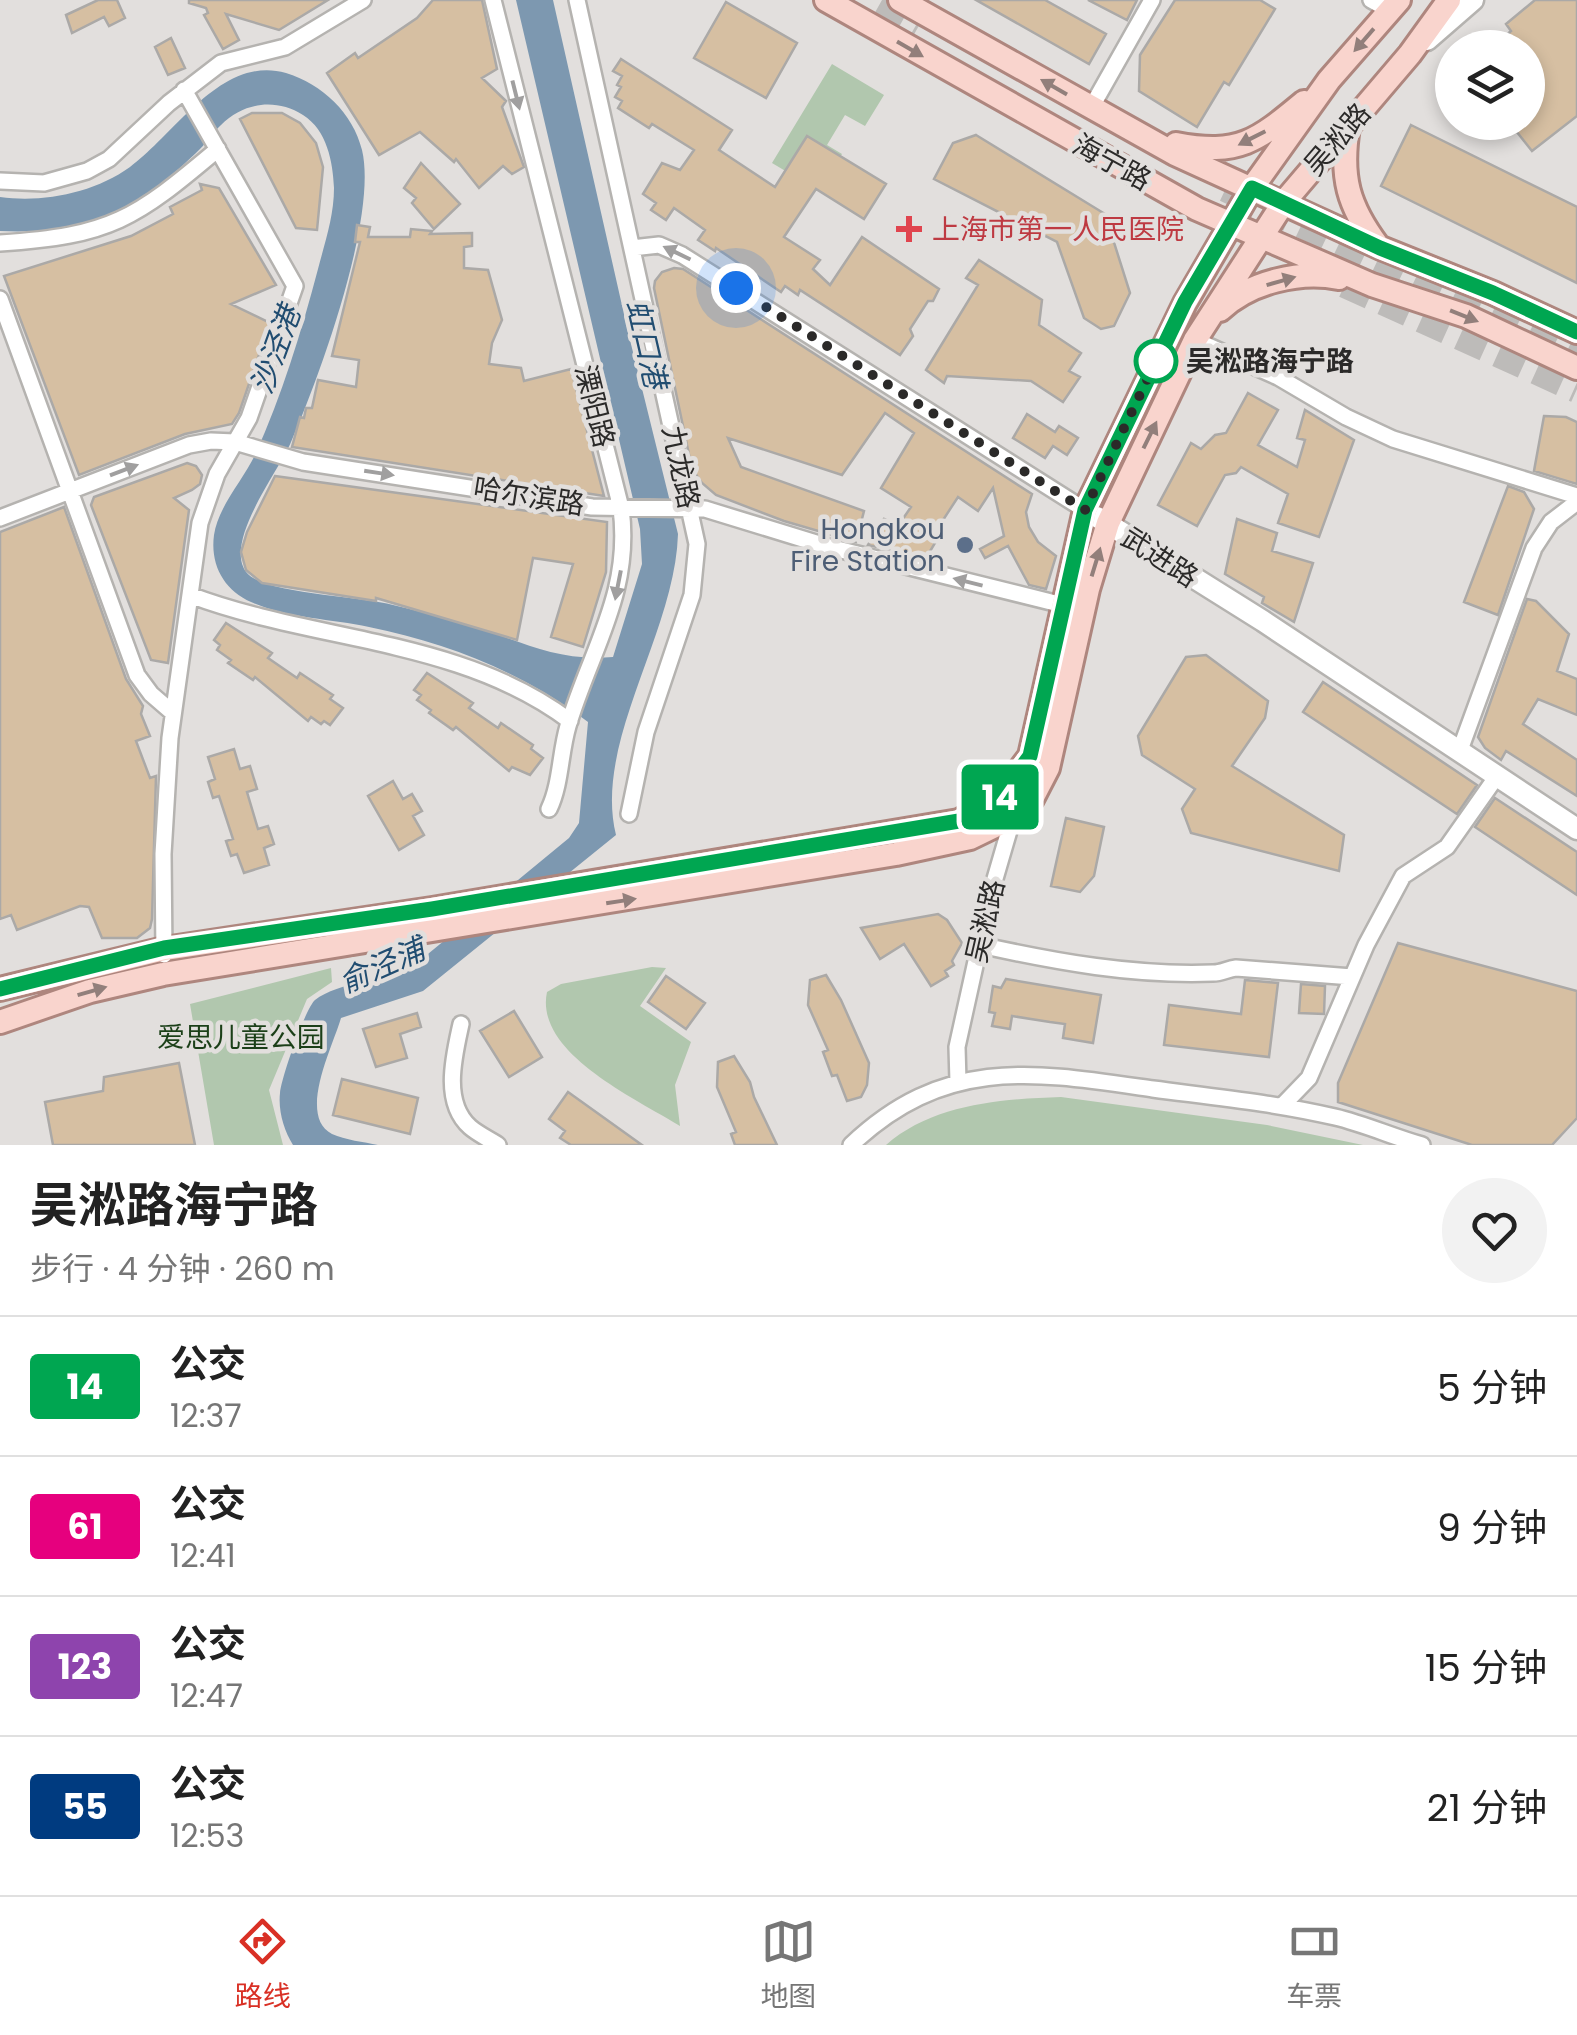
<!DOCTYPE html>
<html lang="zh">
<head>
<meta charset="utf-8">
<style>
	body { margin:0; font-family:Poppins,"Noto Sans SC",sans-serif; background:#f2f2f2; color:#222; height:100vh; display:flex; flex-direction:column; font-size:38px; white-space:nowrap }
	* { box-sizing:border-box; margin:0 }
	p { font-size:32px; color:#767676 }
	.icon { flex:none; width:55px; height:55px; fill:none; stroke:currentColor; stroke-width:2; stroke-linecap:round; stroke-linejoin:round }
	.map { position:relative; height:1145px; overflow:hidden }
	.panel { display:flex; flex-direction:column; background:#fff; flex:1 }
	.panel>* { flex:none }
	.badge { padding:0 20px; border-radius:8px; font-size:35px; line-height:65px }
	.tools { position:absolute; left:1435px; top:30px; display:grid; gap:20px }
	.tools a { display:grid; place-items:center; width:110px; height:110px; border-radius:50%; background:#fff; box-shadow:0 5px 15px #0003; font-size:50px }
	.you { position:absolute; width:50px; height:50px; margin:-25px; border:8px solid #fff; border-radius:50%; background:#1a73e8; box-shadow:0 0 0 15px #1a73e833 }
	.map>.badge { position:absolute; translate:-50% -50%; box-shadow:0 0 0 5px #fff }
	.round { display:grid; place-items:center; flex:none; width:105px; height:105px; border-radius:52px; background:#f2f2f2 }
	.headline { display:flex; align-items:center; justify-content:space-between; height:170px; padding:0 30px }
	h1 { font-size:48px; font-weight:700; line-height:75px }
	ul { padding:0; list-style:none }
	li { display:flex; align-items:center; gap:30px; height:140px; padding:0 30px; border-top:2px solid #e0e0e0 }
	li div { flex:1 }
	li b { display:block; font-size:38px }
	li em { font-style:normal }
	li .badge { min-width:110px; font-weight:700; text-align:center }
	.menu { display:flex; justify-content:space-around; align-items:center; height:140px; border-top:2px solid #e0e0e0; background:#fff; font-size:28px; color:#767676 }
	.menu a { display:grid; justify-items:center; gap:5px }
	.menu .selected { color:#d93025 }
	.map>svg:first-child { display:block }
	.green { fill:#b1c7ae }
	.water { fill:#7d98b0 }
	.building { fill:#d6bfa2; stroke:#aba9a7; stroke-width:2.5 }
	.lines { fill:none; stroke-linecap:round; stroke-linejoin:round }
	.highway-tunnel { stroke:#bdbbb9; stroke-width:28; stroke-dasharray:28 14; stroke-linecap:butt }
	.street-casing { stroke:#b5b3b0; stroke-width:20 }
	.secondary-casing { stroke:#b5b3b0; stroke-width:25 }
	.primary-casing { stroke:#ae867e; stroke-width:28 }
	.street { stroke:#fff; stroke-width:15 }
	.secondary { stroke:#fff; stroke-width:20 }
	.primary { stroke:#f9d4cd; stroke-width:22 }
	.oneway { fill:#927f7b }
	.oneway2 { fill:#a09f9f }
	.line-casing { stroke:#fff; stroke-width:22 }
	.line { stroke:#00a651; stroke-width:15 }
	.walk { stroke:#2b2a29; stroke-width:10; stroke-dasharray:0 18 }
	.health-dot { fill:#e0444e; stroke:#e2dfdd; stroke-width:4 }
	.stop-dot { fill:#fff; stroke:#00a651; stroke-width:5 }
	.service-dot { fill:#5c6f8a; stroke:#e2dfdd; stroke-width:4 }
	.labels { text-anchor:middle; stroke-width:9; stroke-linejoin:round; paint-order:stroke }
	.street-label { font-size:28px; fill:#2b2a29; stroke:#e2dfdd }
	.health-label { font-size:28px; fill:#be3a42; stroke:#e2dfdd; text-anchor:start }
	.stop-label { font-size:28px; font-weight:bold; fill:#2b2a29; stroke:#e2dfdd; text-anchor:start }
	.service-label { font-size:28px; fill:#4e5e75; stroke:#e2dfdd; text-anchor:end }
	.park-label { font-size:28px; fill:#1b3f18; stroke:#e2dfdd }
	.water-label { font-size:30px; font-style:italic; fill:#214d71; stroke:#e2dfdd }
</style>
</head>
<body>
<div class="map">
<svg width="1577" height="1145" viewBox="0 0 1577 1145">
	<rect width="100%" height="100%" fill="#e2dfdd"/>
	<path class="green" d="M832,64L884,95L865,126L845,115L827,145L842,154L819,191L772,163Z
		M652,967L666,968L640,1006L691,1042L675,1085L680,1126C637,1099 534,1053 547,992L561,984Z
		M331,968L332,982L307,999L269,1090L283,1145H214L190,1004Z
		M1061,1097L1267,1125L1363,1145H886C933,1104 1002,1099 1061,1097Z"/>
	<path class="water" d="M516,0H553L628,332L678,534C675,634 593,742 616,835L423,991L341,1018C333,1046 297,1116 332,1134C345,1140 364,1142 378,1145H293C284,1131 278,1111 280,1093C281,1079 305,1009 315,1000C338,982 389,980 417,963L569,838L579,823L588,722C524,673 448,643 369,627C331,619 286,618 251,602C224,590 210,565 214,535C218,507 243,480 255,455C282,395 301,333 318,269C325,242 334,216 334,188C333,162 327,130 303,115C276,98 244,102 221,125C212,133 205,145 196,153C177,171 154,192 131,205C91,228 46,233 0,231V197C43,203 94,193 130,167C174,135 222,54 286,73C322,84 353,113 362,150C378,217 319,378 291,442C279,471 222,543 247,573C265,594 361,596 393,605C418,611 442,617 466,624C520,640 555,662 613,657L642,564L640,529Z"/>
	<path class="building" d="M98,0H117L125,18L109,26L104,17L72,33L66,15Z
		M189,0H328L279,30L226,14L239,40L223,49L204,15L208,13L206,8L189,3Z
		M433,0H482L497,69L482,78L506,101L502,107L524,167L512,174L503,166L479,188L456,159L454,162L420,132L379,155L327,73L355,53L358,58L417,18Z
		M976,0H1045L1106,34L1089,64Z
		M1088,0H1137L1127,20Z
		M1175,0H1260L1275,9L1229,85L1224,82L1197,127L1139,91L1140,55Z
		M1535,0H1577V116L1532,151L1509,122H1528V48H1491L1511,31L1506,24Z
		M726,2L797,43L766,98L694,58Z
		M171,38L185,68L168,75L155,47Z
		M621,59L732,130L719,150L775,187L807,136L886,184L864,219L816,189L784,237L820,260L813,269L830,285L862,237L939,289L933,301H928L910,329L913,336L900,355L800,290L798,295L785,286L781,292L716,248L715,251L698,240L705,230L674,208L666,220L651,210L656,203L643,194L662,163L680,170L694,150L652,124L649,128L618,108L622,101L615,97L621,87L617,85L622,76L613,71Z
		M252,113H282L300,123L316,143L323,167L317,230L296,228L240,119Z
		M1411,125L1577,207V283L1381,186Z
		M976,135L1105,214L1130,293L1114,326L1101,329L1084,318L1057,242L934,179L953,143Z
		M421,163L460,204L434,229L412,203L416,198L404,188Z
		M200,184L219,188L276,285L231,304L270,323L239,413L232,424L185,434L79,475L4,276L131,236L173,214L170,207L202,190Z
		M357,225L370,227L368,237H410L411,229L432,231L430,234L472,233V246L464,247V268L488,270L502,320L492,343L489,364L521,368L524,381L571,369L604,496L292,447L300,417L304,418L306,408H312L318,380L356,387L359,360L332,356L360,242H355Z
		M979,260L1042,300L1039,325L1081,353L1069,371L1080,377L1063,402L1031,381L947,376L944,383L926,370L978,285L966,278Z
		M674,268L683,269L1032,494L1026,512L1029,527L1038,542L1056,556L1046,589L1029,585L1008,546L985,558L980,549L1004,536L993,488L978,511L958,497L930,540L935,543L926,558L868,545L884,519L898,526L911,507L881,488L914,433L885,413L842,475L728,438L741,467L864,511L856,542L784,521L716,495L702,483L692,469L654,288L655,281L662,272Z
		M1248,393L1278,410L1258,445L1297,467L1305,440L1297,438L1305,410L1354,440L1319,537L1278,523L1288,494L1241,467L1236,473L1225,475L1197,526L1158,505L1191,443L1201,449L1215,435L1226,433Z
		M1027,414L1055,432L1059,426L1078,438L1067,455L1053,446L1045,458L1013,438Z
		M1544,416L1566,417L1577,422V484L1534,471Z
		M187,463L196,466L202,475L200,484L192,490L174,498L189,510L168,663L151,660L91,505L94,497Z
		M275,476L607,522L606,572L583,647L551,637L573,564L533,558L517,640L376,598V601L262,583L246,570L241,552L247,532Z
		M1508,486L1524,492L1534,509L1498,615L1464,602Z
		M64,507L126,679L143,706L141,714L150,736L136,741L150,778L156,776L152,919L150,928L137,938H102L89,907L80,906L17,930L11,915L0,919V532Z
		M1237,519L1277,533L1272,551L1313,563L1294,622L1262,603L1264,597L1225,574Z
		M1527,599L1536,601L1569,634L1557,671L1577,679V715L1538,699L1523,724L1577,760V796L1506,751L1501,760L1485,748L1478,737Z
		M226,623L272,653L268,658L297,678L300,673L333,695L330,699L343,708L330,725L324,721L321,724L311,717L308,721L255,677L253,680L228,663L231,660L217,650L220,645L214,640Z
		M1206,655L1268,701L1265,718L1232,766L1344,835L1339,871L1191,833L1182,809L1195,789L1142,755L1138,736L1186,657Z
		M427,673L473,703L469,708L498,728L501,723L533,745L531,749L543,758L530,775L512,767L509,771L456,727L453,730L429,713L431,710L417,700L421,695L414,690Z
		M1323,682L1477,785L1457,814L1303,712Z
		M234,749L240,769L250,766L257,789L247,792L258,829L268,826L274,844L264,848L269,865L244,873L237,854L231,856L226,841L233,839L219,796L213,798L208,782L215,779L208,757Z
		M393,781L403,799L412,794L422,811L413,816L424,835L399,850L368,796Z
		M1495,798L1577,852V895L1475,827Z
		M1066,818L1104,827L1094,876L1080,892L1051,886Z
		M938,914L947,920L962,943L952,961L954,965L945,971L948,976L931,986L904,944L880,959L861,928Z
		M1398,943L1577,991V1118L1552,1145H1472L1338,1102V1083Z
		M826,975L841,1000L869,1063L867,1085L861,1097L847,1101L837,1075L832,1076L823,1052L828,1050L808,1005L810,980Z
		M666,976L705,1003L686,1029L648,1002Z
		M1006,979L1101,995L1093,1043L1063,1038L1065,1024L1050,1022L1012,1016L1010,1029L992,1026L995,1013L989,1012L993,986L1001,988Z
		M1245,980L1278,983L1269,1057L1164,1045L1169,1005L1241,1014Z
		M1301,984L1325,986L1324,1014L1299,1013Z
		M514,1011L542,1057L509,1077L480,1031Z
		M417,1013L421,1027L400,1034L407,1058L376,1067L363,1029Z
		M734,1056L750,1082L754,1097L777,1145H735L731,1134L736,1132L717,1087L718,1062Z
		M179,1063L195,1145H53L45,1102L103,1091L104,1077Z
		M342,1079L418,1098L410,1134L333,1115Z
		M568,1092L642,1145H571L560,1138L565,1131L549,1119Z"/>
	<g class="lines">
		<path class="highway-tunnel" d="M882,0L921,22
			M1226,188L1577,355
			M1345,284L1577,389"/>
		<defs>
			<path id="street" d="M493,0L621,508C632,593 591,649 568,726C560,753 561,784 549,809
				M577,0L697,544L692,595L646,732L629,814
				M1371,0L1389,10
				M1091,108L1152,0
				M0,181L44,183L87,171L109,159L169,103L221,63L285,47L363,0
				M0,243C111,236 135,219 218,149
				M632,248L659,245L682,255L1085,510
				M0,299L137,675L151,694L173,713
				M1195,340L1278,377L1346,417L1393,439L1577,496
				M0,518L189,445L211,441L235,442L303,462L592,507L705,509L829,547L1063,605
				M190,595C314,642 460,638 570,721
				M1460,750L1534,548L1551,522L1577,502
				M980,945C1057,962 1134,976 1213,973C1222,973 1227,969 1236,968L1352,977
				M164,955L163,854L170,738L200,523L217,474L249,418L295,286L184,90
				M461,1024C454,1056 442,1102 470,1127C478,1134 489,1139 498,1145
				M958,1082L957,1047L992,889L1013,817
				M1282,1106L1309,1078L1366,945L1403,876L1447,847L1497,776
				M851,1145C946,1055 1035,1072 1153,1089C1214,1097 1275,1103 1335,1117C1365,1124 1393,1137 1422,1145"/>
			<path id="secondary" d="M1427,40L1473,0
				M1097,517L1263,621L1577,829"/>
			<path id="primary" d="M826,0L1197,209L1372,285L1466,316L1577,368
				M900,0L1175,154L1381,248L1493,293L1577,332
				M1348,127C1340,177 1348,206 1378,246
				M1176,144C1239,156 1257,141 1304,102
				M1220,310C1250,282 1300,270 1339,278
				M0,989L164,949L432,909L959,821L997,800L1030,756L1085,510L1185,303L1252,188L1329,80L1399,0
				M0,1022L90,991L163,974L896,854L970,838L1013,817L1032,799L1048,768L1088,589L1108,523L1195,340L1284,202L1410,54L1449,0"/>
		</defs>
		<use href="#street" class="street-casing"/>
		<use href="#secondary" class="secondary-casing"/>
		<use href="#primary" class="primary-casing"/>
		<use href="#street" class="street"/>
		<use href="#secondary" class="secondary"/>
		<use href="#primary" class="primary"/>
	</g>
	<defs><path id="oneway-solid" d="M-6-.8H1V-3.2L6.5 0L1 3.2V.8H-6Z" transform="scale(2.5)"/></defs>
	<g class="oneway">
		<use href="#oneway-solid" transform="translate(1364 40) rotate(131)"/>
		<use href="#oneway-solid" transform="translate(910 49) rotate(30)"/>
		<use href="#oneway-solid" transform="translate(1054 87) rotate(-150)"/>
		<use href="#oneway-solid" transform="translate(1252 138) rotate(153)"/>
		<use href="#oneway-solid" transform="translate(1281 281) rotate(-16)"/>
		<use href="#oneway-solid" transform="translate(1464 316) rotate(22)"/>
		<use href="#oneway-solid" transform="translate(1150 435) rotate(-64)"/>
		<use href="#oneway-solid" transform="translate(1096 562) rotate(-73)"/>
		<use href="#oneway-solid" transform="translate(621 901) rotate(-9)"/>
		<use href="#oneway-solid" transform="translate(92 991) rotate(-16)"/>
	</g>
	<g class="oneway2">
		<use href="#oneway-solid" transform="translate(516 95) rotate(76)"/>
		<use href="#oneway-solid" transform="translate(677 253) rotate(-154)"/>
		<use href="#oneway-solid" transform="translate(124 470) rotate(-21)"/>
		<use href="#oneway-solid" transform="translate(379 473) rotate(9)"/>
		<use href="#oneway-solid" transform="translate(968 582) rotate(-166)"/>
		<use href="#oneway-solid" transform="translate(618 585) rotate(101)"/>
	</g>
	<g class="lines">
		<defs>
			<path id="line" d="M0,989L164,948L432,909L959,821L997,800L1030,756L1085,510L1185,302L1252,188L1380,248L1493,293L1577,332"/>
		</defs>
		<use href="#line" class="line-casing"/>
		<use href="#line" class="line"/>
		<path class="walk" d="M736,288L1085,510L1156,361"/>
	</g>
	<path class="health-dot" d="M904 214h10v10h10v10h-10v10h-10v-10h-10v-10h10z"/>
	<circle class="stop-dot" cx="1156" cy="361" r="20"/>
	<circle class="service-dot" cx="965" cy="545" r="10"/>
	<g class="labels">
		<g class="street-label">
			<text transform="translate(1337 139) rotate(-49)" y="10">吴淞路</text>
			<text transform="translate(1112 162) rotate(29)" y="10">海宁路</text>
			<text transform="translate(595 406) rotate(76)" y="10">溧阳路</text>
			<text transform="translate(681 467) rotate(78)" y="10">九龙路</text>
			<text transform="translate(529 496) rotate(9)" y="10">哈尔滨路</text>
			<text transform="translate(1160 557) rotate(33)" y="10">武进路</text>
			<text transform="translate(985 921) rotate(-77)" y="10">吴淞路</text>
		</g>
		<g class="health-label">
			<text x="932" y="239">上海市第一人民医院</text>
		</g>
		<g class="stop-label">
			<text x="1186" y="371">吴淞路海宁路</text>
		</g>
		<g class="service-label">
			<text x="945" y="539">Hongkou<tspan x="945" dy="32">Fire Station</tspan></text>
		</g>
		<g class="park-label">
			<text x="241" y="1047">爱思儿童公园</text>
		</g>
		<g class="water-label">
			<text transform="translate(646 344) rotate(77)" y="10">虹口港</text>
			<text transform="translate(276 350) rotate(-70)" y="10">沙泾港</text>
			<text transform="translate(382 966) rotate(-24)" y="10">俞泾浦</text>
		</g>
	</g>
</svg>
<div class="tools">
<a><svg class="icon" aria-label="layers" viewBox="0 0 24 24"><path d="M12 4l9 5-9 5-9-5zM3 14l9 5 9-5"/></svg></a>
</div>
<div class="you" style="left:736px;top:288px"></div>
<b class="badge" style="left:1000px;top:797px;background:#00a651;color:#fff">14</b>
</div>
<section class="panel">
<div class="headline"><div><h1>吴淞路海宁路</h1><p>步行 · 4 分钟 · 260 m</p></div><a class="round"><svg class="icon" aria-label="heart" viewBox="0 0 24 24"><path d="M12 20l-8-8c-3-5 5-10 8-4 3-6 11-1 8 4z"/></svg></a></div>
<ul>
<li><span class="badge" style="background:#00a651;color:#fff">14</span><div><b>公交</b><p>12:37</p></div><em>5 分钟</em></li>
<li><span class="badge" style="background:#e6007e;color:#fff">61</span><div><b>公交</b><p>12:41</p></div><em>9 分钟</em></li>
<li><span class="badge" style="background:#8e44ad;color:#fff">123</span><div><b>公交</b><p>12:47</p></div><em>15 分钟</em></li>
<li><span class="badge" style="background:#003b80;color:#fff">55</span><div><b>公交</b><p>12:53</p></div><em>21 分钟</em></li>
</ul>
</section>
<nav class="menu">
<a class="selected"><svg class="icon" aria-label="directions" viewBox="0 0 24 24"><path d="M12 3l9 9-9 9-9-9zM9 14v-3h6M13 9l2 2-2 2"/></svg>路线</a>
<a><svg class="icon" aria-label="map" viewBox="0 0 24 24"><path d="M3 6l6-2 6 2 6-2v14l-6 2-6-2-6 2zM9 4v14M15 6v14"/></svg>地图</a>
<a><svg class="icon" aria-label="tickets" viewBox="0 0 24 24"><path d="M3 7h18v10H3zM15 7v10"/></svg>车票</a>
</nav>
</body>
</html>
